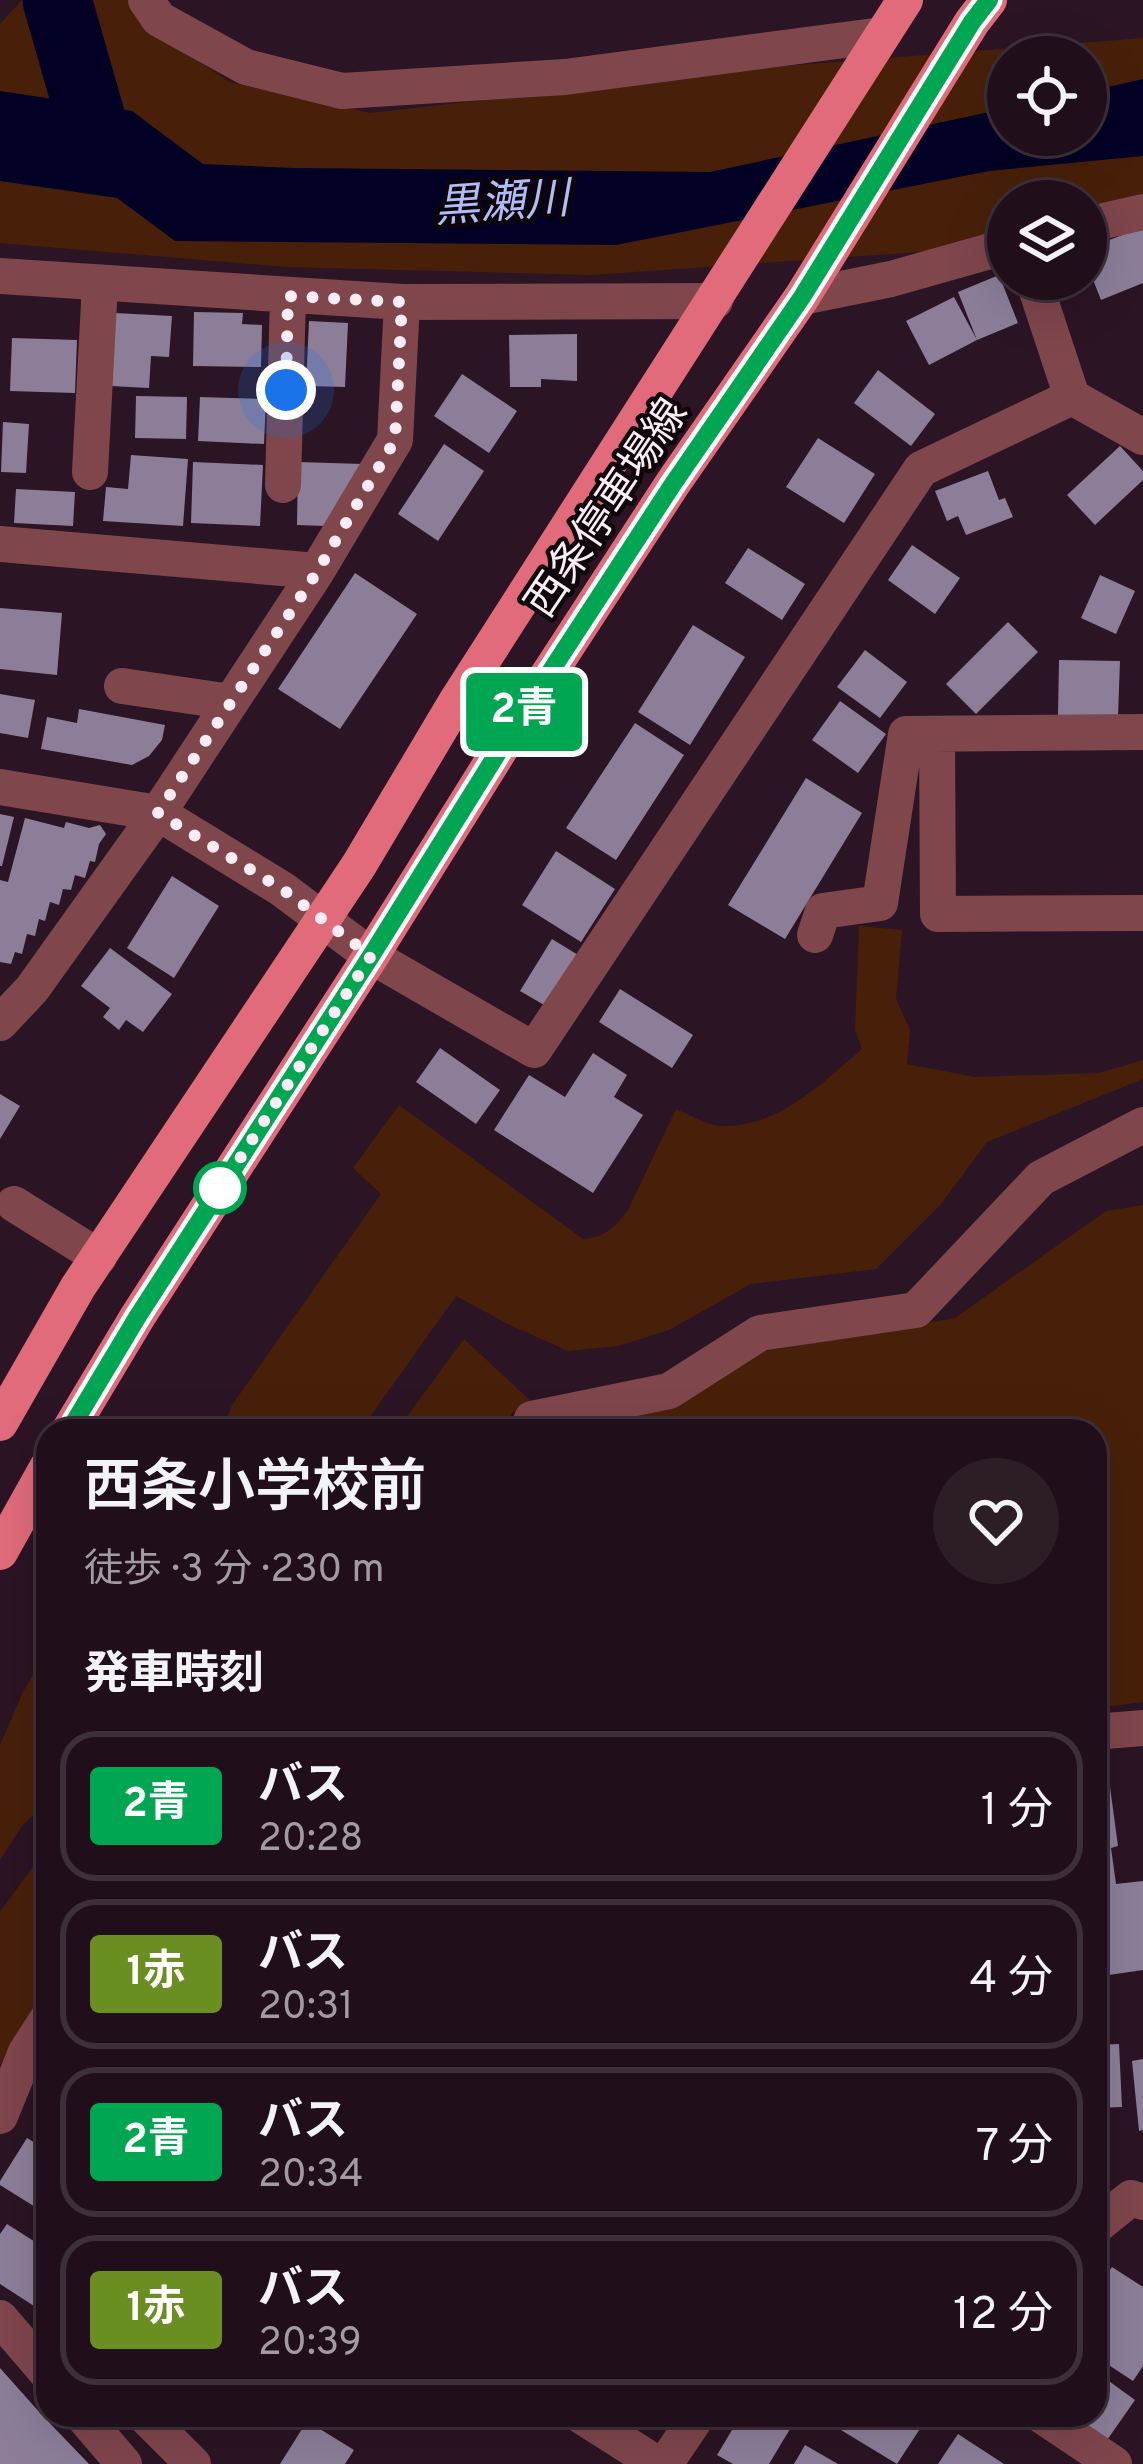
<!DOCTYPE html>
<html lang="ja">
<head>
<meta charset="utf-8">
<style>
	body { margin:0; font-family:Overpass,"Noto Sans JP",sans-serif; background:#2d1d27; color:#f1f3f6; height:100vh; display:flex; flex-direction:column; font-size:45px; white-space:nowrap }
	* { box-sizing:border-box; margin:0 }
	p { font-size:39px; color:#a29ca2 }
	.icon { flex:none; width:66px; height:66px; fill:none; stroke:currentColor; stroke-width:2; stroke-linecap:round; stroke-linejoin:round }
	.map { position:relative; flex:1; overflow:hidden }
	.details { position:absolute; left:36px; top:1419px; width:1071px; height:1008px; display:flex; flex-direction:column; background:#200f1a; border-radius:36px; box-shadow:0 12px 48px #0002,0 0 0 3px #3d2f39 }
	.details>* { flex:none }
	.badge { padding:0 24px; border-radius:9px; font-size:42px; line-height:78px }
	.controls { position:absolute; left:987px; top:36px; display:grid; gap:24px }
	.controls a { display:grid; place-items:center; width:120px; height:120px; border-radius:50%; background:#200f1a; box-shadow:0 12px 48px #0002,0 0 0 3px #3d2f39; font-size:60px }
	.you { position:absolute; width:60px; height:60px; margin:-30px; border:9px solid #fff; border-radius:50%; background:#1a73e8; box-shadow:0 0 0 18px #1a73e833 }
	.map>.badge { position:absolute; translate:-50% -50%; box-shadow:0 0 0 6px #fff }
	h2 { padding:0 48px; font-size:45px; line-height:108px }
	.round { display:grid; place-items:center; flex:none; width:126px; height:126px; border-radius:63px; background:#2d1d27 }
	.summary { display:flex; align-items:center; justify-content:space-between; height:204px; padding:0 48px }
	h1 { font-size:57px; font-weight:600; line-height:90px }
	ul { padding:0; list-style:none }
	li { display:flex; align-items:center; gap:36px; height:150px; margin:0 24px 18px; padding:0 24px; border:6px solid #3d2f39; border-radius:36px }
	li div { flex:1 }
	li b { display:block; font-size:45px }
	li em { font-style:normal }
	li .badge { min-width:132px; font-weight:700; text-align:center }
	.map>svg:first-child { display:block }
	.green { fill:#482009; fill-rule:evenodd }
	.water { fill:#030025 }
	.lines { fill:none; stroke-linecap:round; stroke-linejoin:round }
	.river { stroke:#030025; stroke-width:69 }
	.building { fill:#8c7e99 }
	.minor { stroke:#7f464c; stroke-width:36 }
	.major { stroke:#e16b7b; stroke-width:36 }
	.line-casing { stroke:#fff; stroke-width:27 }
	.line { stroke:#00a651; stroke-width:18 }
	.walk { stroke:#fcecf5; stroke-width:12; stroke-dasharray:0 21.6 }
	.stop-dot { fill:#fff; stroke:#00a651; stroke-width:6 }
	.labels { text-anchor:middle; stroke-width:9; stroke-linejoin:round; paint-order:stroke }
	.street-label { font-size:42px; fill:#fcecf5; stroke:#0d050a }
	.water-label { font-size:45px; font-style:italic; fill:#afbcf8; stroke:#0d050a }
</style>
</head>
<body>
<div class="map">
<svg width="1143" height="2464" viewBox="0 0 1143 2464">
	<rect width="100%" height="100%" fill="#2b1423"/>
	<path class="green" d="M22,0H127L143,23L229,82L370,113L771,67L1143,38V198L1086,214V201H1008V235L949,250L591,275L287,267L0,243V24ZM1008,57H1086V135H1008Z
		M859,926L902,930L896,999L910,1030L907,1064L975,1077L1099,1073L1143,1060V1079L987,1142L941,1204L876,1269L751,1284L669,1330L618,1346L568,1351L508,1324L456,1296L360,1431H222L232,1405L381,1194L353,1168L399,1105L583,1239C605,1237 615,1228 628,1210L676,1109C689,1114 707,1126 721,1126C778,1128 821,1084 862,1049L855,1030Z
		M1143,1205V1702L1095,1708V1431H564L573,1425L755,1353L955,1318L1106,1211Z
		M464,1339L535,1405L513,1412L500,1431H396Z
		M48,1649V1801L22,1826L0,1860V1745L23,1692Z
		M48,1846V1987L0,2065V1912Z"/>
	<path class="water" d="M1143,79V156L989,171L616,245L175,241L117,198L0,181V91L132,111L203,164L293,168L710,172L1008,108V135H1086V92Z"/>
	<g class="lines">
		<path class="river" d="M57,0L97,140"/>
	</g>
	<path class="building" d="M1143,227V283L1101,300L1086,262V249Z
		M999,275L1018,323L977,340L958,292Z
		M954,297L977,340L929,365L906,321Z
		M194,312L243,313L242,324L262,325L261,367L193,366Z
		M115,313L172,316L169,357L151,356L149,388L111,386Z
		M309,321L348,323L345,387L306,386Z
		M577,334V381L541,379V387H510L509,335Z
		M12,338L77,340L75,393L10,391Z
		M878,370L935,414L911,446L854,403Z
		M462,374L517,411L489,453L434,416Z
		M136,396L187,397L186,439L135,438Z
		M200,397L266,399L264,444L198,441Z
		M3,422L29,424L26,473L1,472Z
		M818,438L875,474L844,523L786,487Z
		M444,444L484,471L438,541L398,514Z
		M1120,446L1143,471V480L1095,525L1067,495Z
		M131,455L188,459L183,526L103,521L106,487L128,489Z
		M193,462L263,465L260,526L191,523Z
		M298,462L363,464L325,526L297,525Z
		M988,471L999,500L1005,498L1013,517L966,535L958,516L947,521L935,491Z
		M16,489L75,492L73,526L14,523Z
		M912,545L960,578L935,614L888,580Z
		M748,548L805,584L782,620L725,583Z
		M355,573L417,614L340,729L278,689Z
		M1100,575L1135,591L1116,634L1081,618Z
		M0,608L62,613L57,675L0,669Z
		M1008,622L1038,652L976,714L946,684Z
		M693,625L745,657L690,745L638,712Z
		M865,650L907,682L880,718L837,687Z
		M1059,660L1120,661L1118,716L1058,715Z
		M0,694L35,700L28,738L0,733Z
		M840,701L886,734L858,773L812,740Z
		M79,709L165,725L162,740L149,756L132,765L41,749L47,717L77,723Z
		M635,723L684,755L616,860L566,828Z
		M806,778L862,813L785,939L728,905Z
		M0,814L14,817L2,866H0Z
		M25,818L64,828L66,822L89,828L100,825L106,834L99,844L95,862L90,861L85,878L75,875L71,890L63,889L59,905L50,902L45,921L39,919L35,936L27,934L22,954L15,952L11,964L0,962V880L8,882Z
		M556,851L615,889L581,942L522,905Z
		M172,876L219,906L174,978L127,948Z
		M552,939L583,958L551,1009L520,991Z
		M110,948L172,994L143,1032L126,1020L119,1030L103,1017L110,1008L81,986Z
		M620,989L693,1035L672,1068L599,1022Z
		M440,1048L500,1090L476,1124L416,1082Z
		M593,1053L627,1075L614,1097L643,1115L593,1193L494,1130L529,1075L565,1097Z
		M0,1094L20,1106L0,1139Z
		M1108,1772L1118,1846L1111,1848L1116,1884L1143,1881V1970L1095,1977V1774Z
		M1119,2044L1122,2107L1095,2108V2045Z
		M1143,2059V2130L1139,2131L1132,2061Z
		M27,2138L48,2151V2215L0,2185V2181Z
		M7,2224L48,2250V2315L0,2284V2234Z
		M1112,2267L1143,2287V2366L1133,2381L1095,2356V2292Z
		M0,2368L41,2414L89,2464H0Z
		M1095,2371L1135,2400L1105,2443L1065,2415H1095Z
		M741,2415H766L790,2429L769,2464H733L717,2455Z
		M837,2415H929L897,2464L831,2424Z
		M307,2421L354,2450L345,2464H280Z
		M958,2434L1004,2464H938Z
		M805,2445L838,2464H794Z"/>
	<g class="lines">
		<path class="minor" d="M146,0L159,19L246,67L342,91L565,77L882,35
			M1086,225L1143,212
			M0,276L402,302L715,301
			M1033,279L1072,397L1143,437
			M802,297L891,279L1008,246
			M90,472L100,284
			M283,485L288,295
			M0,544L317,571
			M122,686L231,702
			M937,734L938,914L1143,913
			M0,787L158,813L282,889L371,956L534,1050L921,469L1072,397
			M815,935L823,911L880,903L906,734L1143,732
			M0,1023L32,989L158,813L317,571L395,440L402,302
			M14,1204L99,1257
			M527,1431L532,1419L669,1391L760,1333L916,1310L1041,1178L1143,1125
			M1095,1732L1143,1728
			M0,2116L26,2052L48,2018
			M1095,2227L1131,2198L1143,2202
			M0,2318L48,2374
			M82,2415L124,2464
			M144,2415L193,2464
			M580,2415L657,2464
			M1041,2415L1114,2464
			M665,2464L698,2415"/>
		<path class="major" d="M0,1423L78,1287L359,865L456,702L905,0
			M69,1431L138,1316L371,956L507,738L673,483L802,297L972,22L989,0
			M0,1552L48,1466"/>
	</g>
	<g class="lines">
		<defs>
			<path id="line" d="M69,1431L138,1316L371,956L507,738L673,484L802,297L972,22L989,0"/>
		</defs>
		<use href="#line" class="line-casing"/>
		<use href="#line" class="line"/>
		<path class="walk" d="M220,1188L213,1200L371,956L282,889L158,813L317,572L395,440L402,302L288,296L286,390"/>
	</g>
	<circle class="stop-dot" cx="220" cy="1188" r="24"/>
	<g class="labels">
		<g class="street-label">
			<text transform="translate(605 507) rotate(-56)" y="15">西条停車場線</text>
		</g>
		<g class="water-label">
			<text transform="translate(502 201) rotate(-4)" y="16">黒瀬川</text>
		</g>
	</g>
</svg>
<div class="controls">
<a><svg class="icon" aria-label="locate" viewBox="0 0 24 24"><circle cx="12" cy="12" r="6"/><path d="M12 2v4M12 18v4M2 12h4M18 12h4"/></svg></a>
<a><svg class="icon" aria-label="layers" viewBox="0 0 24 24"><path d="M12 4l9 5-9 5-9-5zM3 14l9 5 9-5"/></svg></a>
</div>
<div class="you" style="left:286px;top:390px"></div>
<b class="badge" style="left:524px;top:712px;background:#00a651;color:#fff">2青</b>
<section class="details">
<div class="summary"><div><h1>西条小学校前</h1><p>徒歩 · 3 分 · 230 m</p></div><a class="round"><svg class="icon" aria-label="heart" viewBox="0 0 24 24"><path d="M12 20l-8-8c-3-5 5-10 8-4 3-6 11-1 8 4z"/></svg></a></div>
<h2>発車時刻</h2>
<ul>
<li><span class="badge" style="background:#00a651;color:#fff">2青</span><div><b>バス</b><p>20:28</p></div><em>1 分</em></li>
<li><span class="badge" style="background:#6b8e23;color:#fff">1赤</span><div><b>バス</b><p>20:31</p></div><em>4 分</em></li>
<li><span class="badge" style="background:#00a651;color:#fff">2青</span><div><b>バス</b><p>20:34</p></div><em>7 分</em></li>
<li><span class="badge" style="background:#6b8e23;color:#fff">1赤</span><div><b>バス</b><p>20:39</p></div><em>12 分</em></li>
</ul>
</section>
</div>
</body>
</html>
